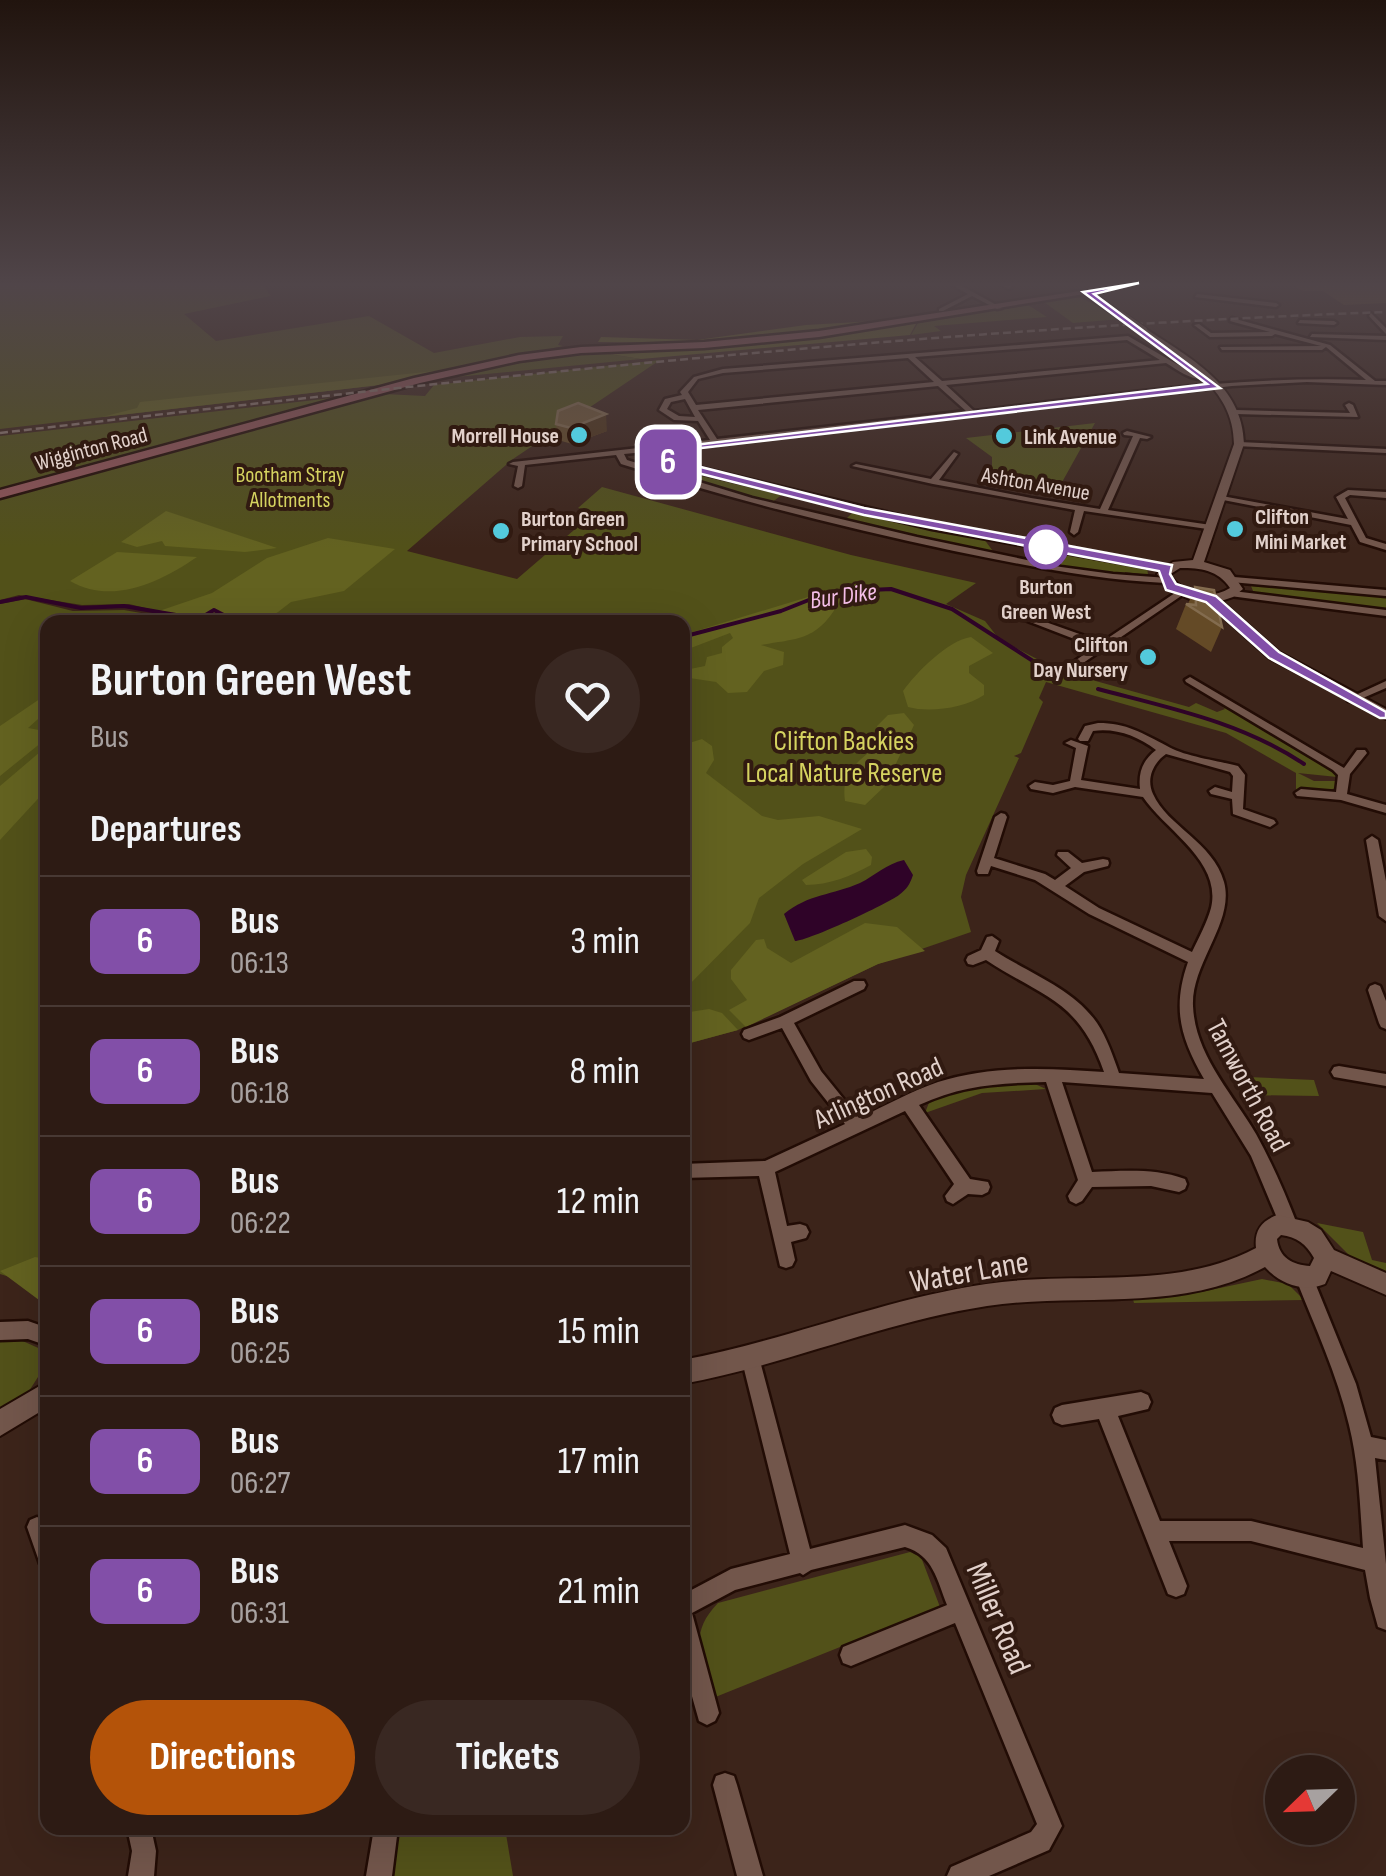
<!DOCTYPE html>
<html lang="en">
<head>
<meta charset="utf-8">
<style>
	body { margin:0; font-family:"Sofia Sans Condensed",sans-serif; background:#392822; color:#f1f3f6; height:100vh; display:flex; flex-direction:column; font-size:38px; white-space:nowrap }
	* { box-sizing:border-box; margin:0 }
	p { font-size:32px; color:#a7a1a0 }
	.icon { flex:none; width:55px; height:55px; fill:none; stroke:currentColor; stroke-width:2; stroke-linecap:round; stroke-linejoin:round }
	.map { position:relative; flex:1; overflow:hidden }
	.drawer { position:absolute; left:40px; top:615px; width:650px; height:1220px; display:flex; flex-direction:column; background:#2d1b14; border-radius:20px; box-shadow:0 10px 40px #0002,0 0 0 2px #483934 }
	.drawer>* { flex:none }
	.badge { padding:0 20px; border-radius:15px; font-size:35px; line-height:65px }
	.needle { width:65px; rotate:247deg }
	.buttons { position:absolute; left:1265px; top:1755px; display:grid; gap:20px }
	.buttons a { display:grid; place-items:center; width:90px; height:90px; border-radius:50%; background:#2d1b14; box-shadow:0 10px 40px #0002,0 0 0 2px #483934; font-size:50px }
	.map>.badge { position:absolute; translate:-50% -50%; box-shadow:0 0 0 5px #fff }
	h2 { padding:0 50px; font-size:38px; line-height:90px }
	.round { display:grid; place-items:center; flex:none; width:105px; height:105px; border-radius:52px; background:#392822 }
	.summary { display:flex; align-items:center; justify-content:space-between; height:170px; padding:0 50px }
	h1 { font-size:48px; font-weight:700; line-height:75px }
	.button { display:flex; gap:20px; margin-top:auto; padding:20px 50px }
	.button a { flex:1; height:115px; border-radius:60px; background:#b45309; color:#fff; font-size:40px; font-weight:700; line-height:115px; text-align:center }
	.button a+a { background:#392822; color:#f1f3f6 }
	ul { padding:0; list-style:none }
	li { display:flex; align-items:center; gap:30px; height:130px; padding:0 50px; border-top:2px solid #483934 }
	li div { flex:1 }
	li b { display:block; font-size:38px }
	li em { font-style:normal }
	li .badge { min-width:110px; font-weight:700; text-align:center }
	.map>svg:first-child { display:block }
	.green { fill:#525119 }
	.forest { fill:#636220 }
	.water { fill:#2f0328 }
	.lines { fill:none; stroke-linecap:round; stroke-linejoin:round }
	.stream { stroke:#2f0328; stroke-width:4 }
	.minor-casing { stroke:#220c05; stroke-width:5 }
	.tertiary-casing { stroke:#220c05; stroke-width:4 }
	.secondary-casing { stroke:#220c05; stroke-width:5 }
	.minor { fill:#72564b; fill-rule:evenodd }
	.tertiary { fill:#72564b; fill-rule:evenodd }
	.secondary { fill:#915558; fill-rule:evenodd }
	.rail { stroke:#8d7971; stroke-width:2.5; stroke-dasharray:8 4; stroke-linecap:butt }
	.tertiary-bridge-casing { stroke:#220c05; stroke-width:11; stroke-linecap:butt }
	.tertiary-bridge { stroke:#72564b; stroke-width:9 }
	.wall { fill:#644a26 }
	.shaded-wall { fill:#4e351a }
	.building { fill:#715938; stroke:#836c4f; stroke-width:2.5 }
	.line { fill:#824fa8; stroke:#fff; stroke-width:2.5 }
	.poi-dot { fill:#53cadc; stroke:#311a11; stroke-width:4 }
	.stop-dot { fill:#fff; stroke:#824fa8; stroke-width:5 }
	.labels { text-anchor:middle; stroke-width:8; stroke-linejoin:round; paint-order:stroke }
	.far-poi-label { font-size:22px; font-weight:bold; fill:#e2d1cb; stroke:#311a11; text-anchor:start }
	.far-street-label { font-size:22px; fill:#e2d1cb; stroke:#311a11 }
	.far-park-label { font-size:22px; fill:#d5d360; stroke:#311a11 }
	.far-stop-label { font-size:22px; font-weight:bold; fill:#e2d1cb; stroke:#311a11 }
	.far-water-label { font-size:25px; font-style:italic; fill:#f5bee8; stroke:#311a11 }
	.park-label { font-size:28px; fill:#d5d360; stroke:#311a11 }
	.street-label { font-size:28px; fill:#e2d1cb; stroke:#311a11 }
	.near-street-label { font-size:32px; fill:#e2d1cb; stroke:#311a11 }
</style>
</head>
<body>
<div class="map">
<svg width="1386" height="1876" viewBox="0 0 1386 1876">
	<rect width="100%" height="100%" fill="#3c241a"/>
	<path class="green" d="M0,285H263L271,296L184,314L216,341L369,316L434,353L520,337L563,336L558,345L563,346L388,384L0,429Z
		M1078,296L1121,319L1073,323L1044,302Z
		M1028,305L1047,317L934,326L941,331L911,335L918,323Z
		M589,351L641,359L425,380Z
		M660,360L513,459L407,551L517,579L595,512L578,508L602,487L851,555L976,583L946,604L985,621L999,639L1077,680L1085,678L1189,707L1196,703L1217,712L1225,709L1220,704L1332,767L1337,777L1298,773L1314,781H1335V788L1324,793L1296,790V773L1226,733L1046,682L1039,698L1043,702L1021,753L1014,756L1019,758L966,875L961,897L971,932L878,964L738,1030L683,1045L682,622H244L224,607L183,617L129,604L82,605L19,595L0,600V499L384,394L425,396L434,385Z
		M349,396L327,401L0,491V436Z
		M1095,423L1061,484L992,472V457L966,438Z
		M688,468L783,494L771,503L677,476Z
		M854,511L984,539L995,554L843,522Z
		M1064,554L1147,567L1148,575L1125,572L1124,577L1049,564Z
		M1282,584L1386,594V611L1255,596L1251,586L1283,588Z
		M25,599L73,611L124,610L193,622H48L47,1306L16,1279L0,1274V604Z
		M1248,1077L1314,1080L1319,1096L1241,1095L1239,1084L1248,1082Z
		M1026,1080L1046,1089L982,1093L925,1113L930,1100L990,1084Z
		M1317,1223L1363,1232L1372,1260L1386,1263V1275L1358,1264Z
		M1262,1279L1288,1284L1304,1300L1134,1303L1132,1296L1201,1292Z
		M16,1338L45,1351L47,1363L29,1391L0,1411V1340Z
		M910,1552L921,1557L940,1607L713,1698C703,1658 686,1636 718,1603Z
		M397,1828H505L513,1876H390Z"/>
	<path class="forest" d="M909,319L700,343L598,342L601,337L697,340L806,325Z
		M917,322L910,335L641,359L590,351L825,335Z
		M435,371L438,373L388,384L102,417L137,408L140,402Z
		M166,511L277,548L245,552L165,546L162,541L137,547L121,542Z
		M328,538L395,549L344,591L291,602L265,622H200L208,617L159,611L212,593L267,558Z
		M117,552L197,557C159,583 112,605 70,581Z
		M831,590L842,597C819,641 800,638 761,645L784,652L783,665L764,671L747,692L728,693L716,682L683,677L685,670L705,666L707,657L722,653V647L733,638L730,633L683,651V635Z
		M971,637L993,653L969,666V673L984,685V695C965,708 929,713 908,707L903,691C916,673 948,640 971,637Z
		M47,694V711L28,728L39,730L47,723V738L0,776V726Z
		M904,713L914,725L886,785L865,805L845,801C841,774 855,764 874,748L877,726L888,715Z
		M702,739L712,746L714,760L706,773L762,816L778,820L819,816L862,829L803,864L759,898L750,923L683,991V745Z
		M47,746V789L0,840V786Z
		M866,849L872,857L871,865C851,876 829,885 806,885L802,880L846,852Z
		M865,923L897,927L925,951L878,964L746,1027L729,1010L747,1000L731,979V970L756,940L764,939L767,948L791,963Z
		M709,1009L722,1013L738,1030L690,1043L683,1013Z
		M35,1257L47,1259V1306L0,1271Z"/>
	<path class="water" d="M904,860L913,875C910,884 907,889 899,895C887,904 808,941 795,941L784,914C808,894 833,895 860,883C876,875 886,864 904,860Z"/>
	<g class="lines">
		<path class="stream" d="M0,602L26,597L81,608L124,606L199,619L214,610L237,622
			M682,637L781,611L829,592L891,589L952,609L1047,670
			M1098,689C1170,708 1241,722 1304,764"/>
		<defs>
			<path id="minor" d="M952,285H960L1002,308L997,309L972,296L943,311H939V309L968,294Z
				M1002,285H1010L1012,287L1009,289Z
				M1197,294L1276,303L1279,305L1276,307L1195,297Z
				M1371,313L1386,328V334L1369,316Z
				M1232,318L1330,345L1375,381H1386V385L1307,382L1232,386L719,443L716,446L712,444L662,450L677,462L932,523L1170,566L1172,568L1167,571L932,529L671,466L655,451L624,454L627,460L752,498L917,537L1061,567L1113,574L1168,578V582L1165,583C1093,580 1024,565 954,551C841,527 731,499 621,464L616,455L525,465L522,486L518,488L514,486L518,466L509,464L513,462L710,440L698,421L674,420L659,410L665,399L682,395L680,392L694,377L723,369L1128,336L1194,374L1211,378C1194,383 1181,372 1166,363L946,385L974,411C1104,396 1235,375 1366,380L1326,347L1322,350H1222L1220,347L1321,346L1275,334L1272,336L1210,337L1194,325L1199,324L1211,333L1270,332L1230,321ZM1127,340L1160,360L942,381L915,357ZM908,358L934,382L696,405L688,392L698,379L723,373ZM938,386L966,411L717,439L698,410ZM685,399L695,417L679,416L667,409L671,402Z
				M1300,320L1334,321L1337,323L1334,325L1298,323Z
				M1312,334L1386,336V340L1310,337Z
				M1349,403L1353,405L1358,417L1236,414L1232,412L1236,410L1350,413L1345,405Z
				M1127,431L1151,437L1147,439L1140,438L1108,510L1211,525L1215,528L1214,530L1084,511L1078,532L1074,535L1070,532L1075,510L933,484L852,466L856,464L931,479L954,452L958,454L939,480L1031,498L1100,509L1133,436L1124,435L1123,433Z
				M1239,442L1386,449V453L1236,446L1235,444Z
				M1348,490L1386,492V498L1350,495L1345,498L1366,538L1386,544V550L1360,542L1351,525L1218,499L1222,496L1348,519L1336,497Z
				M1234,577L1386,590V596L1231,582V578Z
				M1181,589L1186,592L1184,594L1067,674L1062,671L1063,669L1095,647L1004,612L1012,610L1102,642Z
				M1233,591L1386,610V616L1230,596L1228,594Z
				M1190,677L1344,768L1357,750H1365L1367,753L1350,774L1347,794L1386,805V813L1341,800L1297,796L1295,793L1301,789L1336,792L1338,775L1333,770L1186,682L1185,680Z
				M1386,681V688L1356,701H1348L1347,699Z
				M1098,723C1127,723 1142,733 1167,746C1183,756 1219,761 1238,766L1245,775L1243,809L1274,820L1276,823L1270,827L1233,814L1232,799L1211,794L1209,791L1215,787L1232,792L1233,776L1230,772L1166,754C1153,763 1146,779 1153,794C1167,826 1213,842 1224,882C1235,922 1191,963 1193,1006C1195,1055 1232,1093 1256,1134C1272,1163 1285,1193 1297,1224L1294,1230L1288,1232L1282,1230L1251,1156L1212,1093L1062,1082L1092,1172C1124,1171 1154,1168 1185,1179L1187,1184L1185,1189L1179,1192L1151,1186L1092,1187L1082,1201L1076,1204L1070,1201L1068,1196L1078,1180L1046,1082C1000,1083 962,1085 919,1105L970,1179L988,1182L990,1187L988,1192L982,1195L968,1194L953,1204L947,1201L945,1196L954,1184L905,1111L775,1172L787,1226L800,1224L806,1226L809,1232L806,1238L791,1242L795,1260L792,1266L786,1268L780,1266L759,1176L682,1178V1164L765,1161L845,1124L811,1081L782,1028L749,1040L744,1038L742,1034L744,1030L780,1017L854,981H864L866,985L864,989L794,1023L821,1071L859,1118C885,1106 911,1091 938,1082C991,1065 1049,1068 1104,1072C1079,1000 1044,998 986,960L973,965L968,964L966,960L968,956L981,950L987,937L992,936L999,941L995,951C1029,973 1074,989 1097,1023C1107,1038 1113,1056 1119,1073L1204,1079C1180,1037 1172,1008 1188,962L1089,914L1035,880L991,866L988,874H978L977,871L995,817L1001,813L1005,814L1007,817L994,858L1045,874L1055,880L1071,868L1057,855L1058,852H1068L1082,863L1103,859L1108,860L1109,863L1108,866L1084,872L1065,886L1099,908L1192,952C1199,937 1207,923 1211,908C1222,861 1166,831 1143,797L1075,787L1053,793L1031,789L1029,786L1035,782L1053,785L1070,781L1076,748L1065,743L1071,740L1088,746L1081,780L1140,789C1138,772 1143,760 1156,750C1137,736 1117,728 1093,731L1088,741H1080L1078,739L1085,726Z
				M1372,836L1378,840L1386,881V921L1379,916L1366,840Z
				M1375,984L1380,986L1386,1001V1029L1381,1027L1379,1023L1368,990L1370,986Z
				M1339,1066L1386,1074V1086L1334,1077L1331,1072L1334,1067Z
				M1305,1270L1311,1273L1356,1384L1371,1437L1386,1440V1460L1375,1458L1386,1564V1630L1378,1627L1370,1598L1365,1570L1251,1541H1169L1187,1586L1184,1594L1176,1597L1168,1594L1099,1419L1062,1425L1055,1422L1052,1415L1055,1408L1062,1405L1141,1392L1148,1395L1151,1402L1148,1409L1118,1416L1160,1521H1251L1363,1548C1360,1507 1359,1465 1349,1425C1337,1374 1315,1327 1296,1279L1299,1273Z
				M28,1321L48,1328V1346L28,1339L0,1340V1322Z
				M751,1352L758,1354L760,1361L810,1549L905,1525L932,1535L946,1548L1062,1826L1049,1850L989,1876H947L951,1867L1031,1832L1037,1824L955,1623L851,1666L843,1663L840,1655L843,1647L947,1605C937,1580 933,1555 905,1547L811,1570L803,1575L800,1573L735,1590L692,1613L719,1713L715,1721L707,1725L699,1721L682,1661V1595L731,1569L790,1554L742,1361L744,1354Z
				M37,1517L44,1520L48,1527V1566L40,1564L27,1527L30,1520Z
				M725,1773L734,1776L737,1785L763,1876H737L713,1785L716,1776Z
				M127,1828H151L156,1851L154,1876H128L132,1851Z
				M374,1828H398L392,1876H366Z"/>
			<path id="tertiary" d="M1084,290H1090L1124,315L1117,317L1084,294Z
				M1140,329H1146C1190,358 1243,385 1244,444L1204,562L1230,570L1243,589L1233,597L1221,601L1279,652L1386,709V719L1269,658L1208,603L1192,600L1172,592L1157,574L1173,562L1193,560L1234,444C1234,387 1182,361 1140,333ZM1180,568C1201,568 1218,570 1230,588C1209,601 1184,594 1169,575Z
				M1277,1215L1308,1222L1321,1230L1334,1250L1386,1273V1295L1331,1271L1325,1284C1303,1293 1280,1284 1265,1267C1179,1314 1080,1292 987,1306C883,1322 786,1365 682,1384V1360C785,1341 883,1299 986,1284C1076,1270 1173,1292 1256,1248C1254,1231 1261,1221 1277,1215ZM1281,1235C1297,1237 1306,1244 1314,1258L1310,1266C1293,1265 1279,1258 1277,1239Z
				M48,1381V1407L0,1436V1409Z"/>
			<path id="secondary" d="M1119,285H1140L819,337L704,348L581,353L519,361L420,383L0,498V490L414,378L519,355L581,347L704,342L819,331Z"/>
		</defs>
		<use href="#minor" class="minor-casing"/>
		<use href="#tertiary" class="tertiary-casing"/>
		<use href="#secondary" class="secondary-casing"/>
		<use href="#minor" class="minor"/>
		<use href="#tertiary" class="tertiary"/>
		<use href="#secondary" class="secondary"/>
		<path class="rail" d="M0,433C461,379 922,329 1386,312"/>
		<defs>
			<path id="tertiary-bridge" d="M1120,315L1143,331"/>
		</defs>
		<use href="#tertiary-bridge" class="tertiary-bridge-casing"/>
		<use href="#tertiary-bridge" class="tertiary-bridge"/>
	</g>
	<path class="wall" d="M1293,285H1386V303L1344,305L1323,291H1303Z
		M556,424L607,431L572,444L558,440Z
		M1195,587L1222,627L1211,652L1176,629L1186,604H1188Z"/>
	<path class="shaded-wall" d="M606,414L607,431L572,444L571,428Z"/>
	<path class="building" d="M578,403L606,414L571,428L556,424L558,411Z
		M1195,587L1214,590L1222,627L1186,604L1196,605Z"/>
	<linearGradient id="sky" x2="0" y2="1"><stop stop-color="#21140e"/><stop offset="0.52" stop-color="#504549"/><stop offset="1" stop-color="#504549" stop-opacity="0"/></linearGradient>
	<rect width="1386" height="548" fill="url(#sky)"/>
	<path class="line" d="M1139,283L1094,294L1220,388L667,452L677,461L864,508L1172,565L1170,574L1176,584L1216,596L1279,652L1386,712V718H1380L1269,658L1206,602L1166,590L1159,571L864,515L670,466L652,450L1207,384L1083,292Z"/>
	<g class="poi-dot">
		<circle cx="579" cy="435" r="10"/>
		<circle cx="1004" cy="436" r="10"/>
		<circle cx="1235" cy="529" r="10"/>
		<circle cx="501" cy="531" r="10"/>
		<circle cx="1148" cy="657" r="10"/>
	</g>
	<circle class="stop-dot" cx="1046" cy="547" r="20"/>
	<g class="labels">
		<g class="far-poi-label">
			<text x="559" y="443" text-anchor="end">Morrell House</text>
			<text x="1024" y="444">Link Avenue</text>
			<text x="1255" y="524">Clifton<tspan x="1255" dy="25">Mini Market</tspan></text>
			<text x="521" y="526">Burton Green<tspan x="521" dy="25">Primary School</tspan></text>
			<text x="1128" y="652" text-anchor="end">Clifton<tspan x="1128" dy="25">Day Nursery</tspan></text>
		</g>
		<g class="far-street-label">
			<text transform="translate(91 448) rotate(-15)" y="8">Wigginton Road</text>
			<text transform="translate(1036 483) rotate(10)" y="8">Ashton Avenue</text>
		</g>
		<g class="far-park-label">
			<text x="290" y="482">Bootham Stray<tspan x="290" dy="25">Allotments</tspan></text>
		</g>
		<g class="far-stop-label">
			<text x="1046" y="594">Burton<tspan x="1046" dy="25">Green West</tspan></text>
		</g>
		<g class="far-water-label">
			<text transform="translate(843 595) rotate(-8)" y="9">Bur Dike</text>
		</g>
		<g class="park-label">
			<text x="844" y="750">Clifton Backies<tspan x="844" dy="32">Local Nature Reserve</tspan></text>
		</g>
		<g class="street-label">
			<text transform="translate(1249 1085) rotate(62)" y="10">Tamworth Road</text>
			<text transform="translate(878 1092) rotate(-24)" y="10">Arlington Road</text>
		</g>
		<g class="near-street-label">
			<text transform="translate(969 1271) rotate(-10)" y="11">Water Lane</text>
			<text transform="translate(999 1618) rotate(67)" y="11">Miller Road</text>
		</g>
	</g>
</svg>
<div class="buttons">
<a><svg class="needle" viewBox="-14 -14 28 28"><path d="M0-13l5 13h-10z" fill="#e53935"/><path d="M0 13l5-13h-10z" fill="#a7a1a0"/></svg></a>
</div>
<b class="badge" style="left:668px;top:462px;background:#824fa8;color:#fff">6</b>
<section class="drawer">
<div class="summary"><div><h1>Burton Green West</h1><p>Bus</p></div><a class="round"><svg class="icon" aria-label="heart" viewBox="0 0 24 24"><path d="M12 20l-8-8c-3-5 5-10 8-4 3-6 11-1 8 4z"/></svg></a></div>
<h2>Departures</h2>
<ul>
<li><span class="badge" style="background:#824fa8;color:#fff">6</span><div><b>Bus</b><p>06:13</p></div><em>3 min</em></li>
<li><span class="badge" style="background:#824fa8;color:#fff">6</span><div><b>Bus</b><p>06:18</p></div><em>8 min</em></li>
<li><span class="badge" style="background:#824fa8;color:#fff">6</span><div><b>Bus</b><p>06:22</p></div><em>12 min</em></li>
<li><span class="badge" style="background:#824fa8;color:#fff">6</span><div><b>Bus</b><p>06:25</p></div><em>15 min</em></li>
<li><span class="badge" style="background:#824fa8;color:#fff">6</span><div><b>Bus</b><p>06:27</p></div><em>17 min</em></li>
<li><span class="badge" style="background:#824fa8;color:#fff">6</span><div><b>Bus</b><p>06:31</p></div><em>21 min</em></li>
</ul>
<div class="button"><a>Directions</a><a>Tickets</a></div>
</section>
</div>
</body>
</html>
